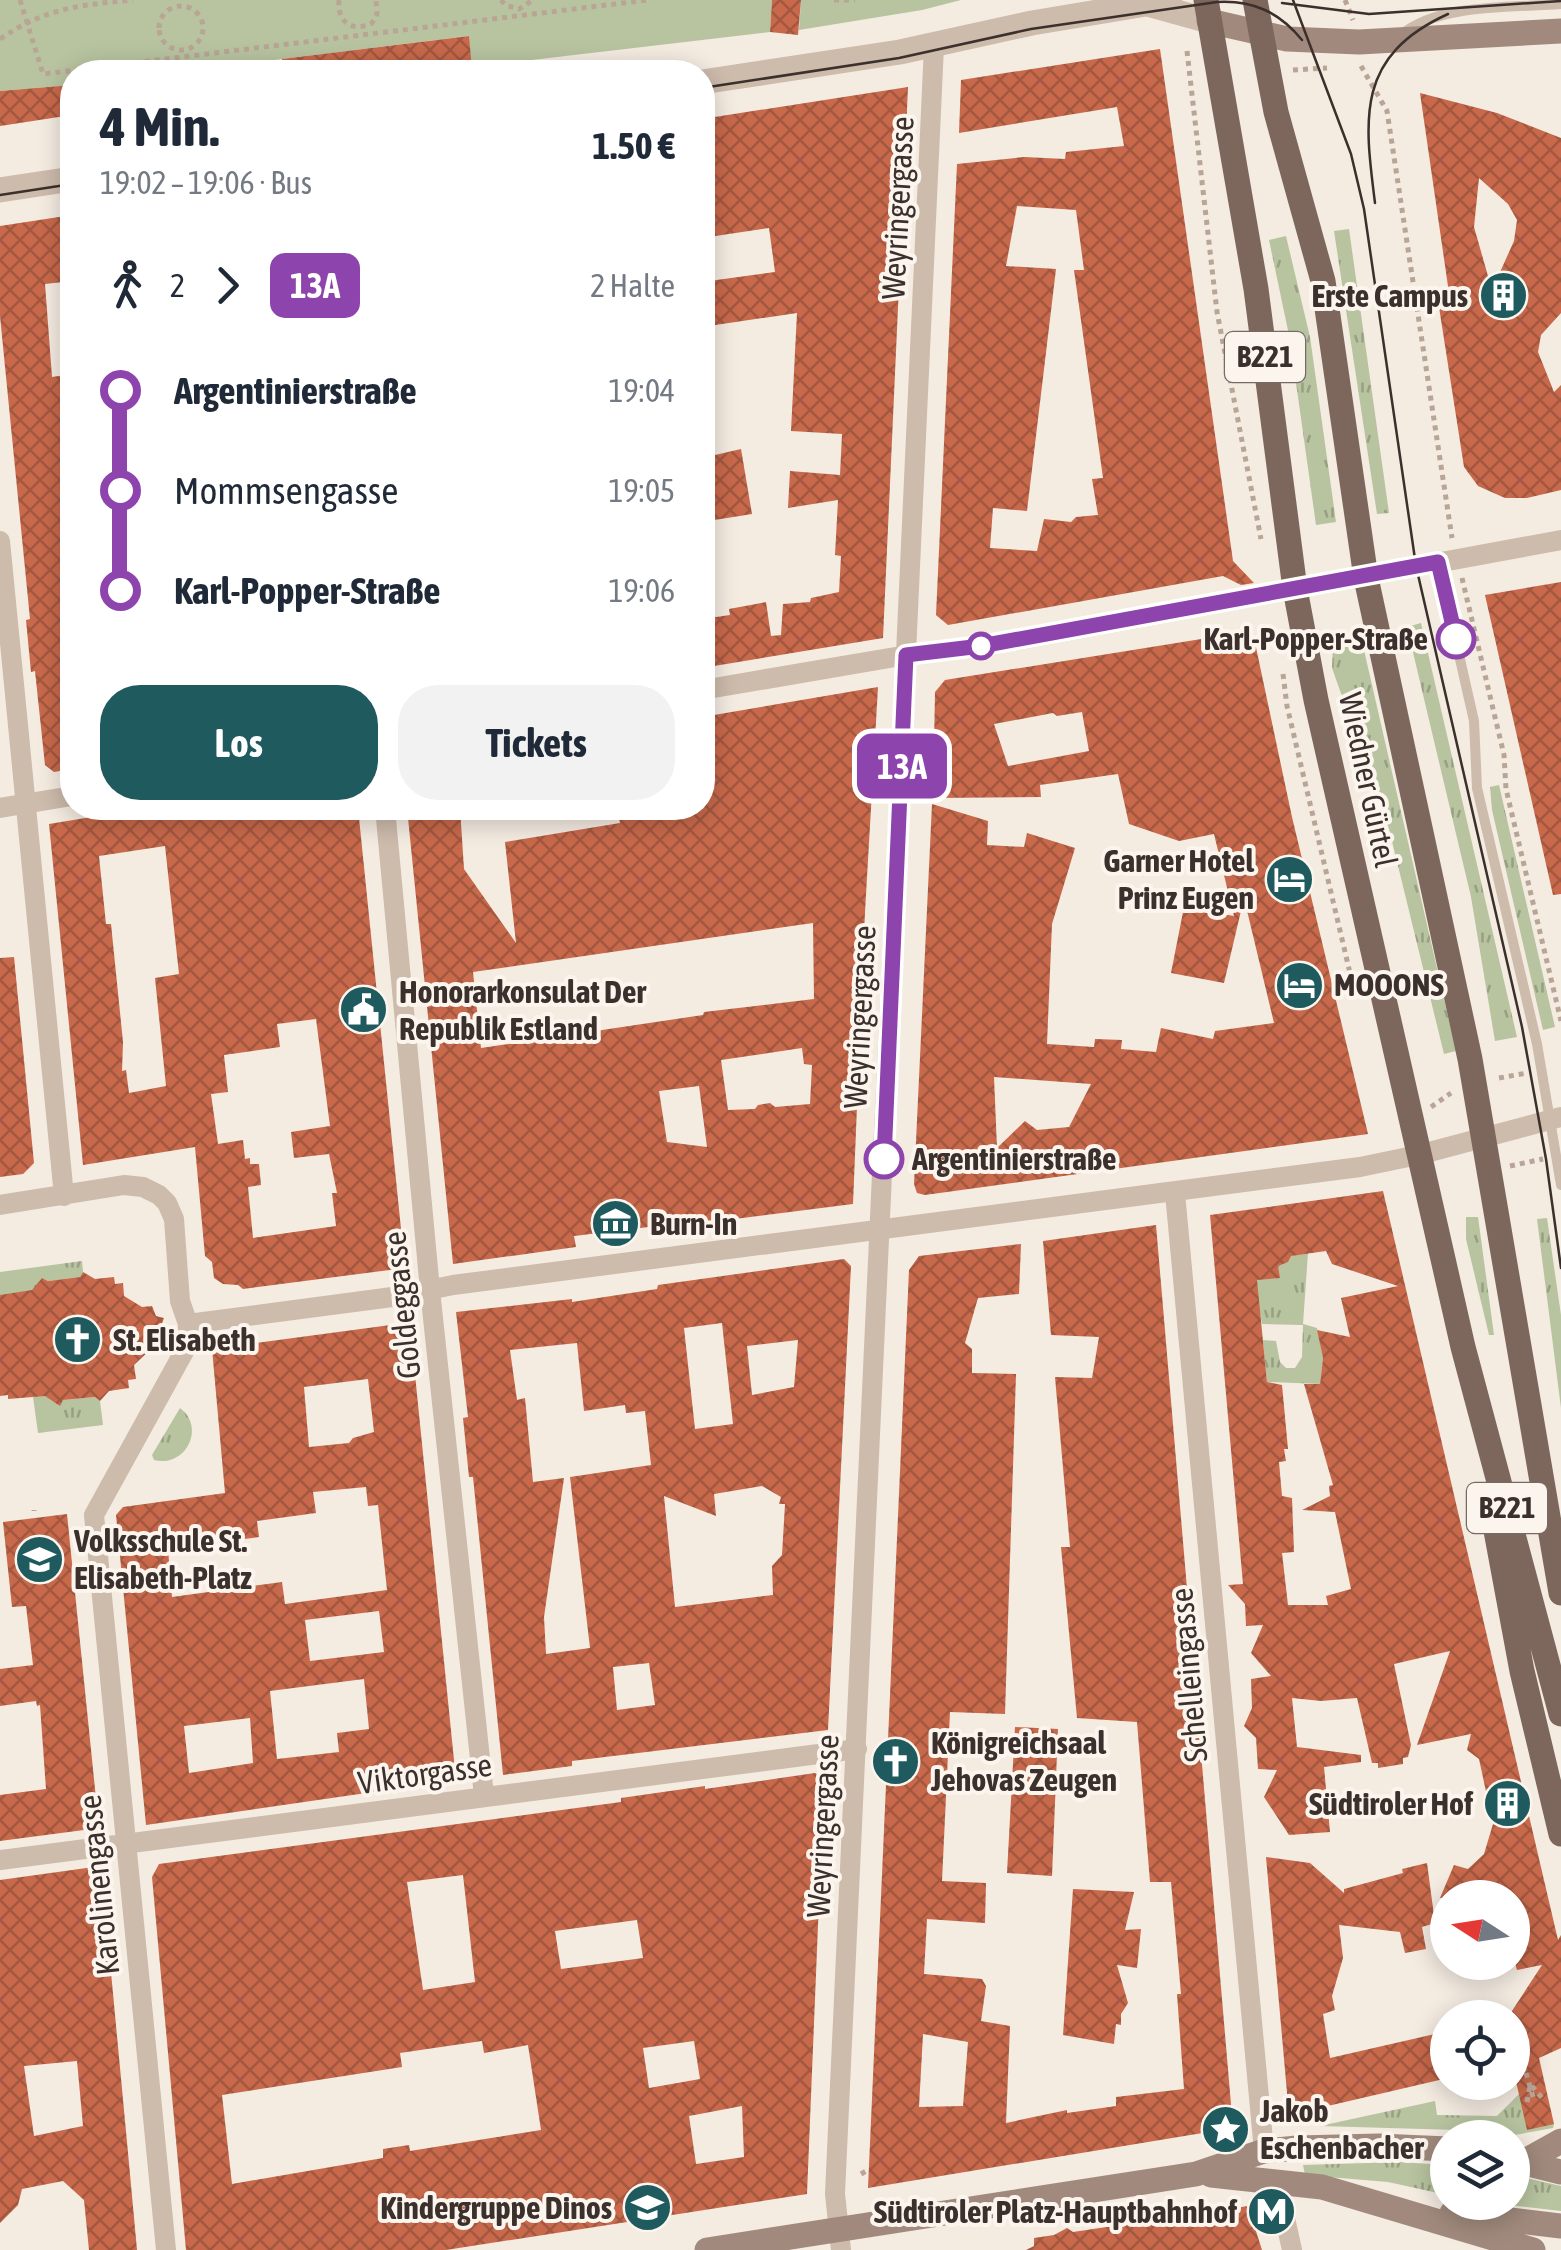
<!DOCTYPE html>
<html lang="de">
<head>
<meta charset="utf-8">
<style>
	body { margin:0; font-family:"Asap Condensed",sans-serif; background:#f2f2f3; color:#1f2937; height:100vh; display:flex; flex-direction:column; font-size:38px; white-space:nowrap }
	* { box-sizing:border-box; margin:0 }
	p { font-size:32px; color:#747a83 }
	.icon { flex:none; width:55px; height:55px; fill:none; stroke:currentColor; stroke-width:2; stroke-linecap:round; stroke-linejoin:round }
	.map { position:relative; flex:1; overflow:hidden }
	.drawer { position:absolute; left:60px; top:60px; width:655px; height:760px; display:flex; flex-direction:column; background:#fff; border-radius:40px; box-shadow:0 5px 25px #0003 }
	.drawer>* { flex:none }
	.badge { padding:0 20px; border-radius:15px; font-size:35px; line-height:65px }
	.needle { width:65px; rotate:282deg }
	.fabs { position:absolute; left:1430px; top:1880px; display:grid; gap:20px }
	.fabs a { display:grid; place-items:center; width:100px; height:100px; border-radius:50%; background:#fff; box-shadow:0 5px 25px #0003; font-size:50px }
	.map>.badge { position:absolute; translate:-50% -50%; box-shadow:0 0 0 5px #fff }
	.legs { display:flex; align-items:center; gap:15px; height:110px; padding:0 40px; font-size:32px }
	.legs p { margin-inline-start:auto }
	.head { display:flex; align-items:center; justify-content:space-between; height:170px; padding:0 40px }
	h1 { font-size:55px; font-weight:700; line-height:75px }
	.action { display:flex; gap:20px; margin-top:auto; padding:20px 40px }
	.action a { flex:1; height:115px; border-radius:40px; background:#1f5a5e; color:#fff; font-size:40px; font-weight:700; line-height:115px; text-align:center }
	.action a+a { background:#f2f2f3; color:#1f2937 }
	ul { padding:0 40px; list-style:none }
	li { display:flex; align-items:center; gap:35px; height:100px; font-size:38px }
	li i { display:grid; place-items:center; width:15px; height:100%; margin:0 12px; background:currentColor }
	li i::after { content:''; width:25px; height:25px; margin:-12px; border:8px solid; border-radius:50%; background:#fff }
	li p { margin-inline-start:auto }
	li:first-child i { background:linear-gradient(#0000 50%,currentColor 0) }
	li:last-child i { background:linear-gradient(currentColor 50%,#0000 0) }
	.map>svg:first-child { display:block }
	.grass { fill:url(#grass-tufts) }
	.garden { fill:#b8c4a0 }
	.building { fill:url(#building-cross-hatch); fill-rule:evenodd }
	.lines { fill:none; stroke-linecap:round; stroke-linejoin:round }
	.path { stroke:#b9a596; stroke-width:5; stroke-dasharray:5 5; stroke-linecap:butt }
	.service { stroke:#cdbbac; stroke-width:10 }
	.minor { stroke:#cdbbac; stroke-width:20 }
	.tertiary { stroke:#cdbbac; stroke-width:25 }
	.secondary { stroke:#a18a7d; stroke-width:25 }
	.primary { stroke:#7d675c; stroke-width:25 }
	.tram { stroke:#3b302b; stroke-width:2.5 }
	.line-1-casing { stroke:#fff; stroke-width:22 }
	.line-1 { stroke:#8e44ad; stroke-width:15 }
	.stop-1-dot { fill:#fff; stroke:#8e44ad; stroke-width:5 }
	.labels { text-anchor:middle; stroke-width:8; stroke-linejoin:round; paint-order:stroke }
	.shield { fill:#fbf5ee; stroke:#756b66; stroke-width:2.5 }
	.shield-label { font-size:30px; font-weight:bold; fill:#3b302b }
	.street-label { font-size:32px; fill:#3b302b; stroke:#fbf5ee }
	.poi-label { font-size:32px; font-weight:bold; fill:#3b302b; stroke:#fbf5ee; text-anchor:start }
	.stop-label { font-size:32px; font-weight:bold; fill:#3b302b; stroke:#fbf5ee; text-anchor:end }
</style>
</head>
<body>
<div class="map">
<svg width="1561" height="2250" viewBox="0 0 1561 2250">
	<defs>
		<pattern id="grass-tufts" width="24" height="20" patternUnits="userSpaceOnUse" patternTransform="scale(2.5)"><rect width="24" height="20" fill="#b8c4a0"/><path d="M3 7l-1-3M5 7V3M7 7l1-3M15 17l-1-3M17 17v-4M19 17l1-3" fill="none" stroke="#97a083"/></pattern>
		<pattern id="building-cross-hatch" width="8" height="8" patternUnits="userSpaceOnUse" patternTransform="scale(2.5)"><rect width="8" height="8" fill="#c8694b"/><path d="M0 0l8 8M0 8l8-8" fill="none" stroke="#a4573f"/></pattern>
	</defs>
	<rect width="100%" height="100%" fill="#f4ebe1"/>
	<path class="grass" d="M1349,229L1389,513L1377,514L1334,231Z
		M1286,236L1310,337L1336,522L1316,525L1290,340L1269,240Z
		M1421,623L1517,1037L1495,1041L1471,897L1407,627Z
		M1361,637L1456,1051L1444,1054L1389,829L1332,668L1333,644Z
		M1499,785L1555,1027L1543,1030L1492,810L1490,787Z
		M1466,1217H1478L1494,1335H1489L1466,1239Z
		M1547,1218L1561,1315V1408L1537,1219Z
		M1308,1253L1303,1324L1317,1328L1323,1358L1320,1384L1267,1382L1263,1340L1276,1341L1280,1362L1286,1368H1295L1302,1357L1303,1325L1262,1324L1260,1313H1252L1249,1276L1279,1278L1278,1266L1289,1255Z
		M82,1261L83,1272L80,1277L48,1281L42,1278L39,1282L46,1295H0V1272Z
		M58,1389L59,1406L63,1400L95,1397L100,1401L103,1425L38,1433L33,1397Z
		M180,1408C206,1427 186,1468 154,1460L152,1455Z
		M1519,2094L1554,2124L1553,2128L1515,2135L1491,2131L1320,2126L1435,2101L1437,2115L1497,2116Z
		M1399,2162L1447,2165V2195L1388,2182L1305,2175L1303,2165Z
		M1513,2175L1561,2186V2211L1492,2203L1512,2202Z"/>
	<path class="garden" d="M0,0H772L770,32L472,67L468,36L176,72H72V85L0,91Z
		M801,0H961L922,10L799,30Z"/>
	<path class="building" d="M772,0H801L798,35L770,32Z
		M469,36L472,69L446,72H283L282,59Z
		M1160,49L1233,561L1254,583L1241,585L1223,576L948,625L936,615L957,164L1024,157L1065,159L1066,152L1124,146L1117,107L959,133L961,80ZM1017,206L1076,210L1084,270H1074L1103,478L1092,479L1098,515L1076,517L1071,522L1044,519L1037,551L990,548L993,508L1027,511L1056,269L1006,266Z
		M72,85V115L0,126V91Z
		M908,87L883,638L702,668V619L730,615L729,609L766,602L771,636L781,635L783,604L810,602L811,598L839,592L841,556L835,555L838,500L788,508L790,471L840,475L842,434L791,431L797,313L702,327V282L775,272L769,228L702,238V119Z
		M1420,93L1497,113L1561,138V313L1541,335L1538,352L1554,392L1561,385V490L1527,498H1505L1478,486L1464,467L1439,307L1450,300ZM1479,178L1508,204L1517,220L1514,241L1492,290L1474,227Z
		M72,215V281L45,284L52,377L72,374V468L60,470L72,510V769L54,772L45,765L35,671L31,672L26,620L30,619L0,316V226Z
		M741,449L752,514L702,522V458Z
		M1561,582V894L1553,895L1485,595Z
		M1245,632L1254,638L1292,817L1368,1134L925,1195L917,1193L914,1184L932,804L988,821L987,845L1024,847L1027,833L1075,848L1052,924L1047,1044L1094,1047L1095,1039L1122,1040L1121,1049L1156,1052L1161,1028L1213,1039L1215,1031L1274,1023L1244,898L1224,983L1171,973L1184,907L1234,916L1214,834L1179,841L1129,824L1118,774L1040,785L1041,797L933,798L935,692L945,680ZM1082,712L1089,751L1008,766L994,724L1053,713L1057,716ZM994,1077L1036,1080L1091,1084L1069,1127L1037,1130L1025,1121L997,1148Z
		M878,687L865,912L853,1204L657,1229V1226L574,1236L576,1247L453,1264L407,808H460L464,869L516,943L505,842L620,823L617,808H702V717ZM813,923L814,999L704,1012L703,1015L481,1048L473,972ZM802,1048L804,1064L812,1065L810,1104L775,1107L770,1103L758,1105L755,1109L728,1110L721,1060ZM699,1086L707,1147L667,1142L659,1091Z
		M146,808H358L405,1268L243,1289L238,1285L223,1284L214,1278L212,1262L205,1256L195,1147L83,1165L49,824ZM165,846L179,974L155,978L166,1086L129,1093L126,1070L122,1071L123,1042L111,924H106L99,856ZM316,1019L330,1126L291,1132L294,1158L329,1154L337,1193H332L336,1226L253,1238L248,1187L261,1185L259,1164H250V1158L245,1159L243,1140L218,1144L211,1094L228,1092L224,1055L280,1047L277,1024Z
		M14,957L34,1163L23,1174L0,1177V958Z
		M1383,1191L1558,1940L1561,1935V2048L1539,2058L1554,2124L1527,2130L1512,2064V2011L1542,1965L1517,1970L1512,1952V1898H1440L1454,1865L1468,1869L1484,1854L1493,1824L1479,1759L1467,1750L1471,1734L1417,1745L1450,1651L1394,1664L1411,1745L1408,1757L1403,1758V1764L1378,1768V1763H1372L1357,1698L1321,1701L1292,1698L1297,1747L1361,1755V1762L1324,1767L1330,1832L1289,1835L1264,1797L1277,1770L1258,1769L1256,1738L1244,1726L1252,1708L1251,1679L1271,1676L1251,1653L1263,1625L1246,1626L1245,1604L1228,1585L1243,1584L1210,1215ZM1326,1251L1332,1264L1398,1286L1341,1298L1350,1337L1317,1330L1323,1358L1320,1384H1304L1333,1485L1329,1486L1330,1496L1302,1510L1335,1512L1351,1589L1326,1596L1328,1605H1288L1282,1553L1294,1552L1292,1498L1282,1496L1279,1462L1286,1461L1284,1449H1288L1282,1385L1267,1382L1257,1280L1280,1278L1278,1266L1288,1262L1291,1256Z
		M1156,1225L1233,2128L868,2188L909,1270L919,1256L1021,1244L1019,1294L978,1298L965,1343L972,1349V1373L1016,1374L1005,1714L950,1712L942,1881L986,1883L985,1923L927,1919L924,1974L982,1979L986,1986L981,2021L1010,2026L1006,2123L1067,2110V2113L1116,2106V2097L1184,2089L1177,1994H1181L1171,1882H1150L1137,1722L1077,1718L1061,1547H1070L1055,1377L1092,1378L1099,1337L1051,1335L1043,1241ZM923,2034L968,2042L963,2106L919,2107Z
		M844,1259L851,1266L828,1730L572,1761V1766L503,1775L473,1477H469L463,1418L468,1417L456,1312L572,1299V1302L657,1289L658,1285ZM722,1323L733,1424L695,1429L684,1328ZM798,1340L794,1387L752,1395L747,1346ZM577,1343L584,1411L625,1405L626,1413L645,1411L651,1465L570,1477L590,1648L546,1654L544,1617L564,1478L533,1482L525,1398L517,1400L510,1350ZM762,1486L781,1497L779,1504H785L782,1555L772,1566L773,1595L675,1607L664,1496L716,1516L714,1494ZM649,1663L655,1705L617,1710L613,1667Z
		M83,1272L95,1279L114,1277L115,1284L123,1283L124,1296L142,1307L152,1306L156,1316L164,1318L161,1326L166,1335L158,1340V1350L149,1351L134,1365L136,1379L128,1380L129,1388L109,1391L100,1401L95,1397L63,1400L60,1406L45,1396L8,1399V1395L0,1396V1295L32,1290L42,1278L48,1281L80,1277Z
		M398,1324H409L411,1335L456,1780L146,1825L116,1515L123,1507L225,1493L212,1349ZM368,1379L374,1432L353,1438L349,1443L309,1447L304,1387ZM366,1487L368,1506L378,1505L387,1590L285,1604L282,1582L172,1597L168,1549L259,1537L257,1521L316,1513L313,1492ZM379,1611L384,1652L310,1661L305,1620ZM364,1679L369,1729L337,1733L339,1752L277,1759L270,1691ZM250,1718L253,1763L189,1773L184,1726Z
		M67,1514L99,1828L0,1841V1795L46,1789L40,1705L37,1706L36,1701L0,1706V1669L33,1665L26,1606L12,1607L3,1522Z
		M1015,1727L1058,1729L1052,1876L1007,1873Z
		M815,1773L824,1779L807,2194L446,2250H186L152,1877L159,1864L621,1802V1798L705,1786V1789ZM463,1875L475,1982L423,1990L407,1882ZM637,1920L643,1958L561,1969L555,1931ZM482,2041L484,2053L528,2045L541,2130L410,2151L409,2145L383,2149V2158L232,2184L222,2095L402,2067L400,2053ZM694,2041L700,2079L649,2088L643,2048ZM742,2106L744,2157L696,2164L689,2116Z
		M1266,1857L1310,1863L1344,1893V1889L1403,1873L1402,1869L1427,1863L1435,1923L1422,1927L1426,1949L1405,1953L1400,1932L1339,1925L1343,1958L1332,1996L1335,2010L1323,2014L1330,2058L1448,2031V2078L1289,2115Z
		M101,1866L127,2142L137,2250H89L84,2200L63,2181L22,2189L18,2205L0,2223V1880ZM77,2061L83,2126L34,2136L24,2066Z
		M1073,1889L1134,1892L1125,1930L1141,1929L1137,1968L1117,1965L1128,2003L1121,2014V2025L1116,2024L1114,2044L1063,2035Z
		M1248,2206L1262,2250H1026L1034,2246V2238L1054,2235L1067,2228L1073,2232Z"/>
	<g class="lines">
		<path class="path" d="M20,0L43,74L648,0
			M339,0C337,22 352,33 372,23L377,14L376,0
			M501,0L505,5L519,9L533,0
			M834,0H855
			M1345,0L1353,20
			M159 28a22 22 0 1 1 44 0a22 22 0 1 1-44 0Z
			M0,39C45,8 80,5 133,0
			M1187,51L1217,312L1261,539
			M1361,66L1387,111L1452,538
			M1293,70L1327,68
			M1462,578L1504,755L1506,789L1561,1021
			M1283,674L1287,706L1354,990
			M1499,1078L1527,1073
			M1431,1107L1451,1093
			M1510,1166L1543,1159
			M34,1510V1511
			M1526,2073L1534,2100
			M1532,2086L1542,2098
			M1527,2102L1530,2086
			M861,2174L868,2170"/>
		<path class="service" d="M1401,35C1439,3 1513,8 1561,4
			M1438,562L1474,721L1477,788L1537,1044L1561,1185"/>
		<path class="minor" d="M0,541L64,1196
			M702,690L907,655L981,647L1561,540
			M0,808L72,796
			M385,808L430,1290L484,1796
			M1175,1193L1264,2151
			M0,1205L124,1185L143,1187L159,1195L167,1203L174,1219L180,1301L188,1324L186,1348L94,1515L166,2250
			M188,1324L400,1296L453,1285L1360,1167L1418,1155L1561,1117
			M0,1860L857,1749
			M1277,2182L1292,2250
			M841,2250L835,2194L934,46"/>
		<path class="tertiary" d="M1151,5L1209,21
			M702,82L900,52L1032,23L1170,0
			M0,190L72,179"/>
		<path class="secondary" d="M1209,21L1287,39L1359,42L1561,31
			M1512,2160L1561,2172
			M1523,2162L1561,2141
			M1211,2175L1322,2187L1533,2250
			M1452,2213L1561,2226
			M707,2250L1196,2174L1264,2151L1297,2148L1379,2146L1448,2149"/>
		<path class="primary" d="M1206,0L1256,289L1295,589L1316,700L1463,1347L1561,1714
			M1255,0L1276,112L1323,281L1366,578L1470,1059L1561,1593
			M1494,1520L1522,1671L1561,1834"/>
		<path class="tram" d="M1293,0L1351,154L1364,209L1416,566L1522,1027L1546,1159L1561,1268
			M1282,3L1369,14L1561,1
			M702,88L899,58L1031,29L1217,2C1253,0 1279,12 1302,40
			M0,195L72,184
			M1375,203C1364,117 1356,56 1448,14"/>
	</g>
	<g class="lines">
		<defs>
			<path id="line-1" d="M884,1159L906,655L981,646L1438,562L1456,639"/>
		</defs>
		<use href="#line-1" class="line-1-casing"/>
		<use href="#line-1" class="line-1"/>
	</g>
	<defs>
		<symbol id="building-disc" viewBox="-11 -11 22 22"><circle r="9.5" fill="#1f5a5e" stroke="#fbf5ee"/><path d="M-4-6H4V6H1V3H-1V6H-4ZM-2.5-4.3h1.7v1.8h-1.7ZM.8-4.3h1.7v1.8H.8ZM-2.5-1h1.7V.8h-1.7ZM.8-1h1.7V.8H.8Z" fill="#fff"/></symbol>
		<symbol id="hotel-disc" viewBox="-11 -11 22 22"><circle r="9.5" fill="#1f5a5e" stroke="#fbf5ee"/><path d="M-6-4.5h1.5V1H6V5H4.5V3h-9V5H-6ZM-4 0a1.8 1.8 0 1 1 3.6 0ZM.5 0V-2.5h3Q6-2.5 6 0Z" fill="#fff"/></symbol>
		<symbol id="civic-disc" viewBox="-11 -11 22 22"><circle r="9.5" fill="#1f5a5e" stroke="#fbf5ee"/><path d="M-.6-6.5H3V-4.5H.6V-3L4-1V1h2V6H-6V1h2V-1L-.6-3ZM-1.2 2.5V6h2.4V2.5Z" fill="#fff"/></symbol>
		<symbol id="museum-disc" viewBox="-11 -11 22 22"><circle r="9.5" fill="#1f5a5e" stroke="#fbf5ee"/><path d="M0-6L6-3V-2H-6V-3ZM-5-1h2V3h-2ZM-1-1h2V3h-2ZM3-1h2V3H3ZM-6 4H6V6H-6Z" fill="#fff"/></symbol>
		<symbol id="church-disc" viewBox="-11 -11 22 22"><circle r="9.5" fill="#1f5a5e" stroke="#fbf5ee"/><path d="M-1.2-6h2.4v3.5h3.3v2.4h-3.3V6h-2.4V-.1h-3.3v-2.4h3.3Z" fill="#fff"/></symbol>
		<symbol id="school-disc" viewBox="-11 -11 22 22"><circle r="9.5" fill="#1f5a5e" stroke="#fbf5ee"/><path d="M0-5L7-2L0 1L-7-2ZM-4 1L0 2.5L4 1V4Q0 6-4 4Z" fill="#fff"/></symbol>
		<symbol id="sight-disc" viewBox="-11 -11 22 22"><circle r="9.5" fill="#1f5a5e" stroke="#fbf5ee"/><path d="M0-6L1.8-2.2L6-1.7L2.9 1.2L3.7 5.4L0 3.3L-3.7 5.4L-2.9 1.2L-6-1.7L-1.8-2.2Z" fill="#fff"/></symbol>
		<symbol id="metro-disc" viewBox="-11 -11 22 22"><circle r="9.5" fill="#1f5a5e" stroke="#fbf5ee"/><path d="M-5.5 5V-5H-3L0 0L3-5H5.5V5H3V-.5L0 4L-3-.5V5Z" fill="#fff"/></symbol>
	</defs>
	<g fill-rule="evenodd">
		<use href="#building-disc" x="1476" y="268" width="55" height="55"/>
		<use href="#hotel-disc" x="1262" y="852" width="55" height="55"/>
		<use href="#hotel-disc" x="1272" y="958" width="55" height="55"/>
		<use href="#civic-disc" x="336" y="982" width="55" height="55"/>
		<use href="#museum-disc" x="588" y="1196" width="55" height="55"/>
		<use href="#church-disc" x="50" y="1312" width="55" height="55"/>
		<use href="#school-disc" x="12" y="1532" width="55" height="55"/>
		<use href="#church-disc" x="868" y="1734" width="55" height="55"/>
		<use href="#building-disc" x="1480" y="1776" width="55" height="55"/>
		<use href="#sight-disc" x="1198" y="2102" width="55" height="55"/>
		<use href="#school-disc" x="620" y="2180" width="55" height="55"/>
		<use href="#metro-disc" x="1244" y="2184" width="55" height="55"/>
	</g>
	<g class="stop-1-dot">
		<circle cx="1456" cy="639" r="18"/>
		<circle cx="981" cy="646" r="12"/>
		<circle cx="884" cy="1159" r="18"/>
	</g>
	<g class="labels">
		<g class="shield">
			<rect x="1225" y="332" width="80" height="50" rx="8"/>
			<rect x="1467" y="1483" width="80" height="50" rx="8"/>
		</g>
		<g class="shield-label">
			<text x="1265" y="367">B221</text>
			<text x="1507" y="1518">B221</text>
		</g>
		<g class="street-label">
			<text transform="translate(898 208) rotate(-87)" y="11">Weyringergasse</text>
			<text transform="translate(1368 780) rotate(78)" y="11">Wiedner Gürtel</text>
			<text transform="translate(860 1017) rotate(-87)" y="11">Weyringergasse</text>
			<text transform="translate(402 1305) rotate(-96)" y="11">Goldeggasse</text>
			<text transform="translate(1189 1675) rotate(-95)" y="11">Schelleingasse</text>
			<text transform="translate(425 1774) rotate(-8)" y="11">Viktorgasse</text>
			<text transform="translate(823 1826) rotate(-87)" y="11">Weyringergasse</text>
			<text transform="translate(99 1885) rotate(-96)" y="11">Karolinengasse</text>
		</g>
		<g class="poi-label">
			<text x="1468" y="307" text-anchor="end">Erste Campus</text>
			<text x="1254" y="872" text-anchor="end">Garner Hotel<tspan x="1254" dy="37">Prinz Eugen</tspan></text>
			<text x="1334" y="996">MOOONS</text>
			<text x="399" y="1003">Honorarkonsulat Der<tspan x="399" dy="37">Republik Estland</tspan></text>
			<text x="650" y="1235">Burn-In</text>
			<text x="113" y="1351">St. Elisabeth</text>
			<text x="74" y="1552">Volksschule St.<tspan x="74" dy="37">Elisabeth-Platz</tspan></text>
			<text x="931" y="1754">Königreichsaal<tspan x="931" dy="37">Jehovas Zeugen</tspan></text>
			<text x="1473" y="1815" text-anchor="end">Südtiroler Hof</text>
			<text x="1260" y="2122">Jakob<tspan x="1260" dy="37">Eschenbacher</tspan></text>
			<text x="612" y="2219" text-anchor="end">Kindergruppe Dinos</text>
			<text x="1237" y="2223" text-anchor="end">Südtiroler Platz-Hauptbahnhof</text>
		</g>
		<g class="stop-label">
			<text x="1428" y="650">Karl-Popper-Straße</text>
			<text x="912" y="1170" text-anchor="start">Argentinierstraße</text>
		</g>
	</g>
</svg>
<div class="fabs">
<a><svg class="needle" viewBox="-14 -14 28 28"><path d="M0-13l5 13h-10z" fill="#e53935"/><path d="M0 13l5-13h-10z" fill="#747a83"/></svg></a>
<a><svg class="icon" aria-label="locate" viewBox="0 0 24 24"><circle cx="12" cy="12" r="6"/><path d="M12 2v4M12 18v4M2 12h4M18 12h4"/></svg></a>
<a><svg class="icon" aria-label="layers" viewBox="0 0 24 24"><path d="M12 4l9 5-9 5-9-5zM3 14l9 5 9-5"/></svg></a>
</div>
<b class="badge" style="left:902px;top:766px;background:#8e44ad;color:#fff">13A</b>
<section class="drawer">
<div class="head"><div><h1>4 Min.</h1><p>19:02 – 19:06 · Bus</p></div><b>1.50 €</b></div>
<div class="legs"><svg class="icon" aria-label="walk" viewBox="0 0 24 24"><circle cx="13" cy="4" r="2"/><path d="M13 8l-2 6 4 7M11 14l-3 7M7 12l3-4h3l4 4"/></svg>2<svg class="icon" aria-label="forward" viewBox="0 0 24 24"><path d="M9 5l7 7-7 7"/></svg><b class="badge" style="background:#8e44ad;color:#fff">13A</b><p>2 Halte</p></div>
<ul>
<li><i style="color:#8e44ad"></i><b>Argentinierstraße</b><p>19:04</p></li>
<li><i style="color:#8e44ad"></i><span>Mommsengasse</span><p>19:05</p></li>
<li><i style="color:#8e44ad"></i><b>Karl-Popper-Straße</b><p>19:06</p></li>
</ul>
<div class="action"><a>Los</a><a>Tickets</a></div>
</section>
</div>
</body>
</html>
